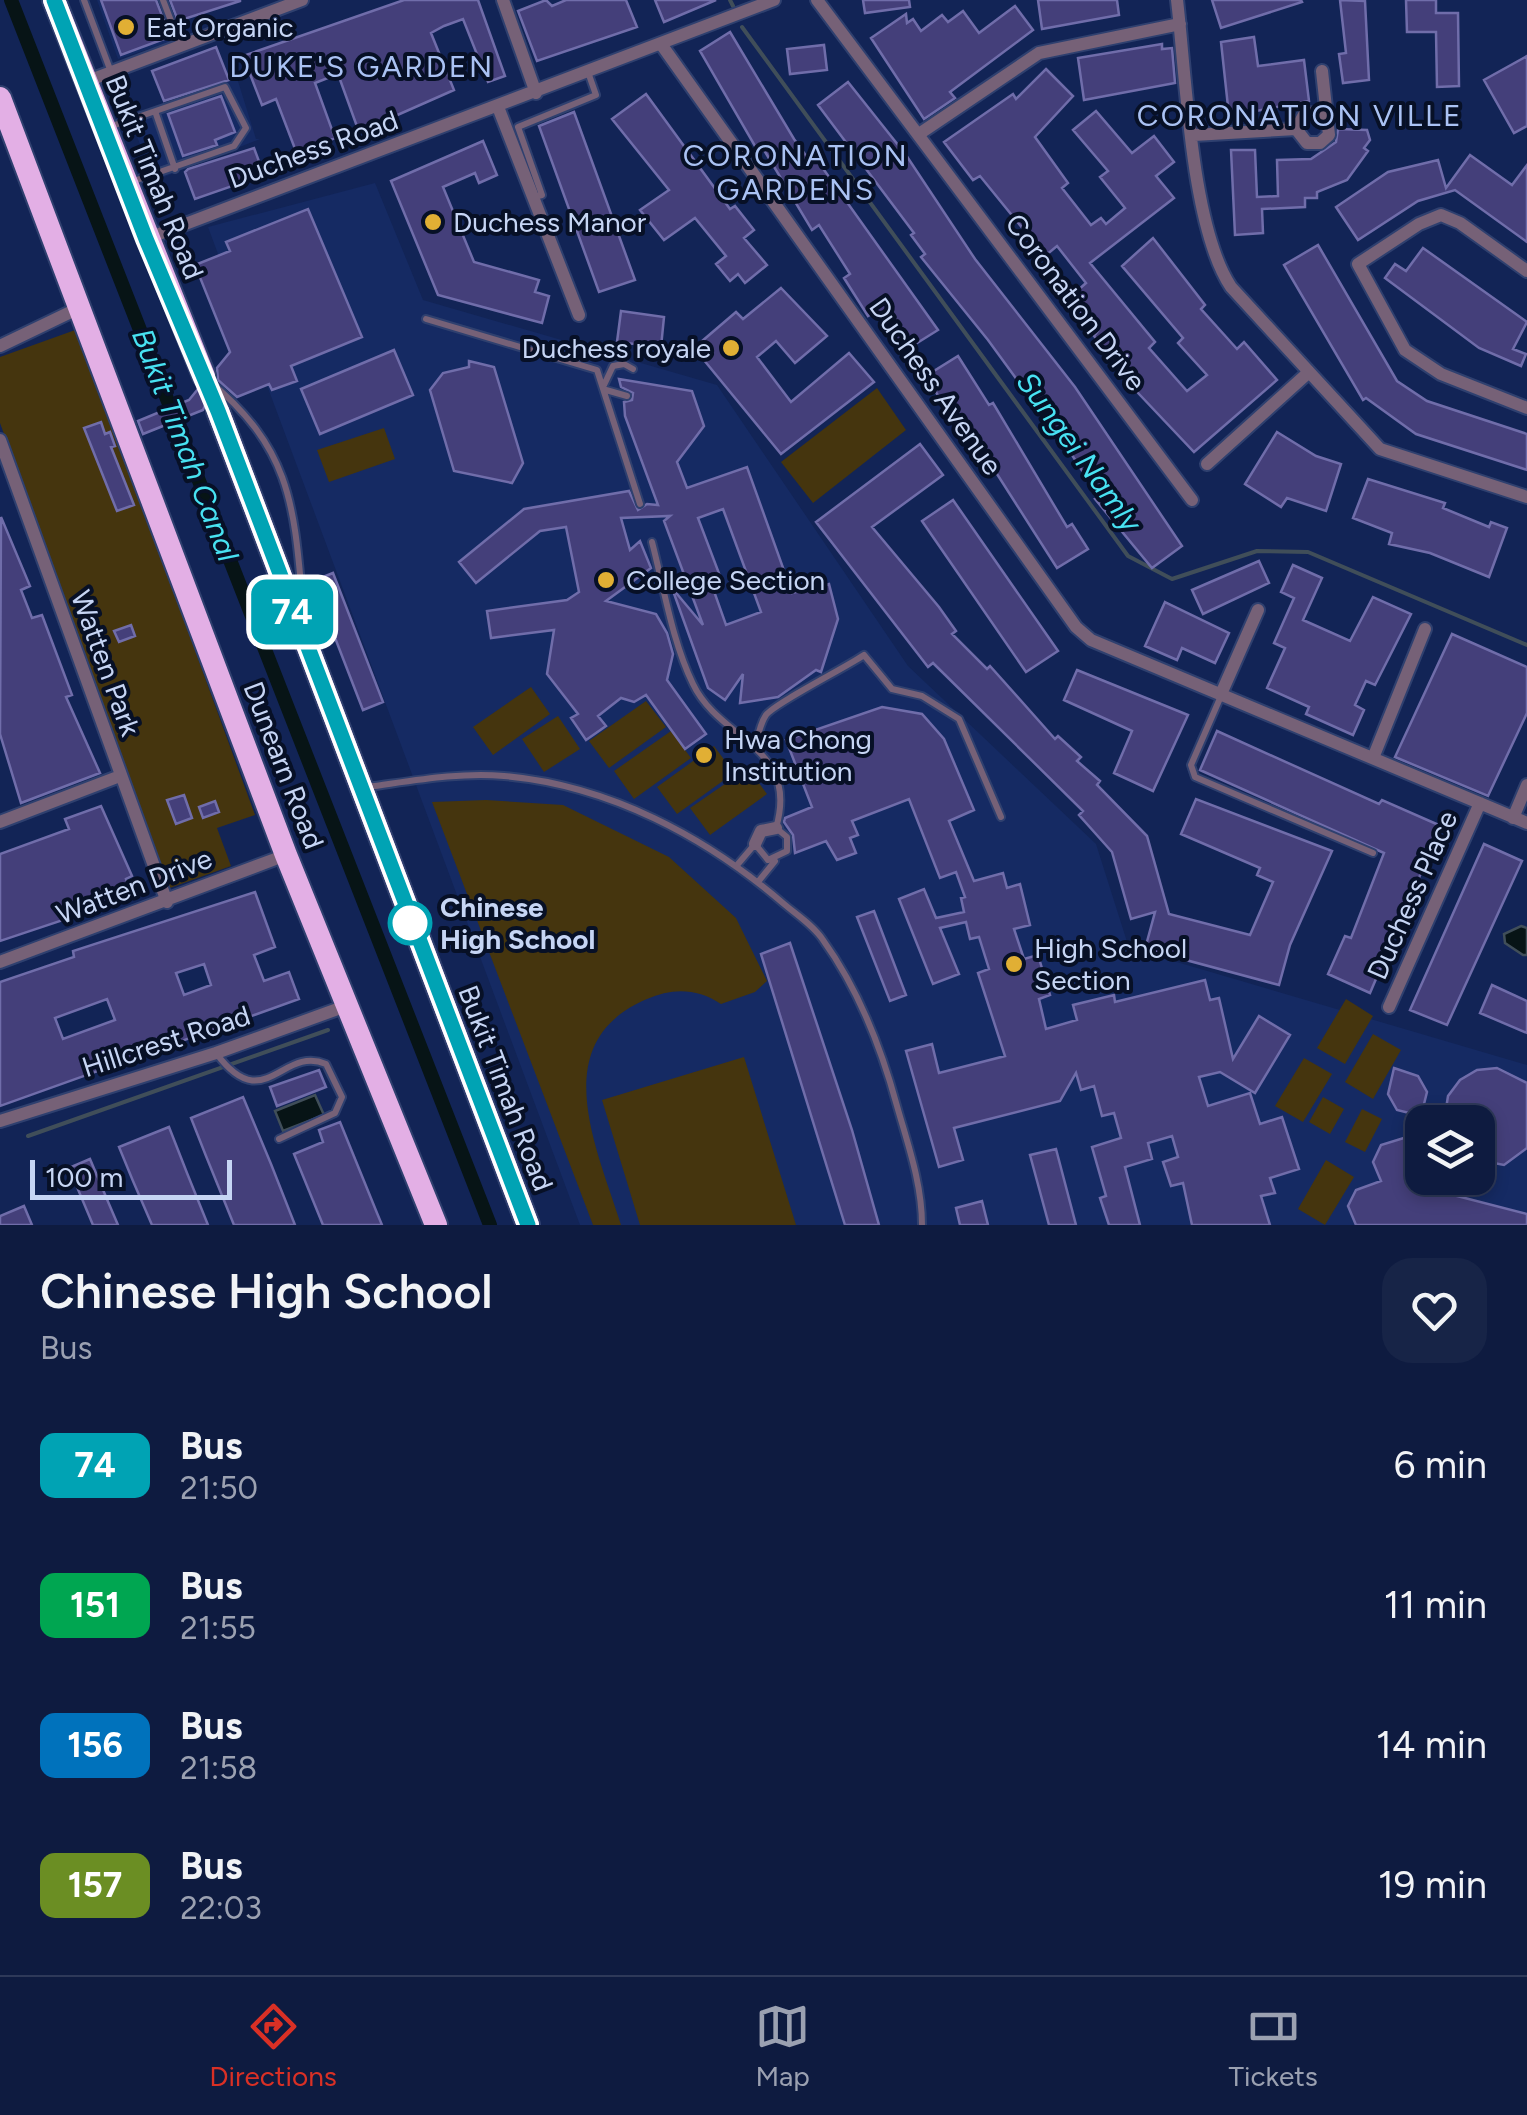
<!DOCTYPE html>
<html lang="en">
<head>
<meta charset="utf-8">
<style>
	body { margin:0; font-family:Figtree,sans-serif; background:#172447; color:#f1f3f6; height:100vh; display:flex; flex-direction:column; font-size:38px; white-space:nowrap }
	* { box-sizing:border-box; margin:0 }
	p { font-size:32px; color:#9ba1b1 }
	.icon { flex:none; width:55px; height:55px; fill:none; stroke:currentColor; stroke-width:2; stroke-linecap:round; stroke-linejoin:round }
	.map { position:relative; height:1225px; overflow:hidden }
	.panel { display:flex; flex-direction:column; background:#0e1b40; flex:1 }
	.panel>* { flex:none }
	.badge { padding:0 20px; border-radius:15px; font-size:35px; line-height:65px }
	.buttons { position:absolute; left:1405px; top:1105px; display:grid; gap:20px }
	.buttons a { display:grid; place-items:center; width:90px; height:90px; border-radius:20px; background:#0e1b40; box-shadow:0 5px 15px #0003,0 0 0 2px #2e3959; font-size:50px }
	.scale { position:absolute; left:30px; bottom:25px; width:202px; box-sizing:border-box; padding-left:10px; border:5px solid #c6d5f4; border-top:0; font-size:28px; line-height:35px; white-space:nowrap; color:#c6d5f4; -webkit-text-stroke:8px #071026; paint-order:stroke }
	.map>.badge { position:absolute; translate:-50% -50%; box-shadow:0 0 0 5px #fff }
	.round { display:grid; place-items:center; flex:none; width:105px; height:105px; border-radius:30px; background:#172447 }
	.summary { display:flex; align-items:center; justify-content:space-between; height:170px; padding:0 40px }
	h1 { font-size:48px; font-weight:600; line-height:75px }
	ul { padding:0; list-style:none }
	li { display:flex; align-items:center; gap:30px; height:140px; padding:0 40px }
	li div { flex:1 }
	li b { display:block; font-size:38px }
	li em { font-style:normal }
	li .badge { min-width:110px; font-weight:700; text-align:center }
	.dock { display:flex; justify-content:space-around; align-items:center; height:140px; border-top:2px solid #2e3959; background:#0e1b40; font-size:28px; color:#9ba1b1 }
	.dock a { display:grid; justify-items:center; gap:5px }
	.dock .current { color:#d93025 }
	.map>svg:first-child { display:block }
	.built { fill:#152a63; fill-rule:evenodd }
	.green { fill:#45350e }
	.water { fill:#071416; stroke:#404e59; stroke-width:2.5 }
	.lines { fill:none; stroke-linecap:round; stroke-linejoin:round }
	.stream { stroke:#404e59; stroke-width:4 }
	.canal { stroke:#071416; stroke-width:14 }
	.building { fill:#443f7a; stroke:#706daa; stroke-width:2.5; fill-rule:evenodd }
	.highway-tunnel { stroke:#2d3f6e; stroke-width:22; stroke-dasharray:22 11; stroke-linecap:butt }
	.lane-casing { stroke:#2f406f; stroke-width:10 }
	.street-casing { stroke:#2f406f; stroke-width:16 }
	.highway-casing { stroke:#2f406f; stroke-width:26 }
	.lane { stroke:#766177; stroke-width:6 }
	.street { stroke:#766177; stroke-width:12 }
	.highway { stroke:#e3afe5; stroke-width:22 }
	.line-casing { stroke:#fff; stroke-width:22 }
	.line { stroke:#00a3b4; stroke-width:15 }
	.poi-dot { fill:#e1af34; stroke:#071026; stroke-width:4 }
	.stop-dot { fill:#fff; stroke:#00a3b4; stroke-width:5 }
	.labels { text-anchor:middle; stroke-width:8; stroke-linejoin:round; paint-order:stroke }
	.poi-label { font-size:28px; fill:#c6d5f4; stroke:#071026; text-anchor:start }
	.street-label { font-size:28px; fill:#c6d5f4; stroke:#071026 }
	.stop-label { font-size:28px; font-weight:bold; fill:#c6d5f4; stroke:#071026; text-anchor:start }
	.neighbourhood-label { font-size:30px; letter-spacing:2.5px; fill:#aac2f3; stroke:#071026 }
	.water-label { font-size:30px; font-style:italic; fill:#48e2f2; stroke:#071026 }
</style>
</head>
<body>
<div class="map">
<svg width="1527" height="1225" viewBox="0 0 1527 1225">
	<rect width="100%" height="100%" fill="#122456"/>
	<path class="built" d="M97,0H154L169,42L118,59Z
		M237,78L256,139H260L154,181L130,118Z
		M375,183L423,300L717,385L908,666L1096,844L1129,948L1527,1065V1225H580L208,227ZM1422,1122H1478V1178H1422Z"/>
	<path class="green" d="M78,329L255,815L217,828L231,866L170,888L0,423V357Z
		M877,388L906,430L813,503L781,462Z
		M384,428L395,459L329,482L317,450Z
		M531,687L550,714L493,755L473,727Z
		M646,701L666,727L609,768L589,741Z
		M558,716L580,749L544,772L522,739Z
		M671,731L691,758L634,799L614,771Z
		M714,746L734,773L677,814L657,787Z
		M748,768L767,794L710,835L690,808Z
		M486,800L563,805L669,857L736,918L767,981L755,992L721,1004C697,988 672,988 647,999C545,1042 597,1148 621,1225H593L432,802Z
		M1346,999L1373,1016L1345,1064L1317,1048Z
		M1373,1034L1401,1050L1373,1099L1345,1082Z
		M744,1057L796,1225H640L602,1100Z
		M1304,1058L1332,1074L1303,1122L1275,1106Z
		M1323,1097L1344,1109L1330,1134L1309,1122Z
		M1362,1109L1382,1119L1365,1152L1345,1142Z
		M1326,1160L1354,1177L1325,1225L1298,1209Z"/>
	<path class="water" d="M1521,926L1527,928V955H1523L1505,943L1504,934Z
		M315,1095L324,1115L283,1131L275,1111Z"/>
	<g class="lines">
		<path class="stream" d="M730,0L733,6
			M742,27L1128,556L1172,579L1257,551L1308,552L1527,645
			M28,1136L328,1030"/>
		<path class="canal" d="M11,0L490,1225"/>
	</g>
	<path class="building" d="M101,0H156L166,26L159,28L164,39L121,55Z
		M170,0H240V1L178,21Z
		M404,0H478L505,76L488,82L463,19L444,26L431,33L454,90L359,132L338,74L315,83L335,138L297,154L276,99L262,105L243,56Z
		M546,0L552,6L566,0H626L637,27L537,61L518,11Z
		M655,0H716L664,22Z
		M863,0H909L910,7L865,13Z
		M1038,0H1117L1119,15L1042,29Z
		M1212,0H1301L1302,2L1221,28Z
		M1340,0L1365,1L1369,80L1343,83L1339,54L1346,53Z
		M1406,0H1436V13H1458L1459,86L1437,87L1436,32H1407Z
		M1015,6L1033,30L950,92L955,98L924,119L871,38L906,14L907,23L913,19L921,31L942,15L948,22L963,11L979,33Z
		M730,32L794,139L807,157L812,153L938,330L901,353L875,312L868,316L844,278L850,274L819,225L812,230L764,150L759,153L700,51Z
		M1254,37L1258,66L1304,60L1309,101L1229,116L1221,42Z
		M1162,44V49L1172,48L1175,83L1084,100L1078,58Z
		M824,45L827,70L790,74L787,49Z
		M216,47L229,80L164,101L152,71Z
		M1527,56V126L1514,133L1484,80Z
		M1046,69L1073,96L1035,137L1068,183L1062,188L1091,225L1101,218L1106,224L1125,208L1100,177L1108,171L1073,130L1096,111L1132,153L1154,136L1174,162L1156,176L1174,198L1090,263L1155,342L1149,348L1187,391L1207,375L1178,343L1183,338L1122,266L1153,238L1205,305L1201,309L1237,349L1244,342L1277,380L1194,452L1122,376L1126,373L1094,336L1098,331L1069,298L1086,283L1057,246L1045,256L980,176L973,180L944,142L1013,94L1016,99Z
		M848,82L906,155L975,259L1075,387L1182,546L1152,568L1095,499L1099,497L1072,455L988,340L921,257L925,254L911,235L914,233L818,105Z
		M646,94L730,209L735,206L754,230L744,238L767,265L745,283L738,274L730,281L716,264L726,256L695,218L664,240L640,210L669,190L612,119Z
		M221,96L235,132L215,140L217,145L183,156L168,114Z
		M574,112L635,280L599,292L539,126Z
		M1338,129L1367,130L1370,140L1364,148L1368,151L1347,180L1317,192V198H1305V207L1262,209L1263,233L1235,235L1231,150H1255L1257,197L1278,196L1277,160L1311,159L1336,142Z
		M483,141L497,175L479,183L475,173L443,187L474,262L539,280L535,292L549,296L542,323L438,295L391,181Z
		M254,148L264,175L195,199L185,172L188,169Z
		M1470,155L1512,185L1527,165V242L1455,190L1418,201L1358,240L1336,207L1388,172L1438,160L1446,188Z
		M308,209L362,337L291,366L297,381L272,390L269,384L237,397L218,380L217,368L230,352L195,265L230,251L226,242Z
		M1318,245L1397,381L1427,401L1527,434V470L1416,434L1366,398L1363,400L1284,265Z
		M1423,248L1527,322L1513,349L1526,354L1521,366L1479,348L1385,278L1395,264L1406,271Z
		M781,288L827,336L795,363L776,341L757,357L791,402L849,353L874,382L781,454L694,348L736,312L743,319Z
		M621,311L664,317L661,347L617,342Z
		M394,350L413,395L320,434L301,389Z
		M958,356L989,405L993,403L1067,527L1072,524L1088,549L1057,568L960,416L953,420L926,376Z
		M469,361L494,367L523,463L512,483L454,471L430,390L443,373L469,367Z
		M619,379L692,391L704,426L677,462L687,488L747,467L792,593L829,584L838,619L821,672L816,670L778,697L740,703L743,674L725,700L708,688L672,588L703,625L664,521L670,516L621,518L630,550L640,541L651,568L606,601L656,614L667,633L673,654L667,680L706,734L685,749L646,695L634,702L621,698L598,716L606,726L586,740L571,718L578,714L547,674L554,630L491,638L487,611L567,600L579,592L566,527L540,531L476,583L459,562L524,509L629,491L638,510L647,504L658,505L625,416L624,402L632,400L633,393L621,387ZM723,509L761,612L726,625L710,580L720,576L698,518Z
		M198,389L216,397L207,401L203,410L143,434L138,421L189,400Z
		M101,422L105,434L110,432L115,446L111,447L134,505L117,511L84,428Z
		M1277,432L1316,456L1341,464L1326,511L1287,498L1281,507L1245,484Z
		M920,444L943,475L872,527L939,607L956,631L952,634L987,669L990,666L1055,739L1058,736L1081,757L1077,761L1100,781L1097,785L1147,836L1169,914L1250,935L1273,882L1257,875L1260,868L1181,834L1196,799L1332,851L1290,945L1279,985L1145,949L1155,912L1131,919L1112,852L1079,815L1083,811L933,663L928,667L816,522Z
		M1368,479L1445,503L1443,508L1489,527L1491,522L1507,528L1489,577L1430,553L1389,544L1392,533L1353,518Z
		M953,500L1058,651L1026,672L922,521Z
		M1,517L30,586L21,590L32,618L42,615L72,695L66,697L100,773L21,803L0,734Z
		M1259,561L1269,583L1203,614L1192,590Z
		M1293,565L1322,578L1303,620L1350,641L1373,597L1411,614L1375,685L1366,681L1355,705L1364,710L1353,735L1306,714L1309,707L1267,688L1285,648L1274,643L1294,598L1281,592Z
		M333,573L383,702L363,710L313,581Z
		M1165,602L1229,633L1215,663L1182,648L1177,660L1145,646Z
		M131,625L135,636L119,642L114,631Z
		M1452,634L1527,667V713L1488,796L1395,757Z
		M1077,670L1188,715L1153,791L1114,773L1132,731L1064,700Z
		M882,707L922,714L944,739L974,810L949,821L974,881L1003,873L1007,888L1020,884L1030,925L1014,929L1024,959L1038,955L1050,995L1039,999L1046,1029L1077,1020L1073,1005L1114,995L1115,1002L1205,980L1210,1000L1219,998L1233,1059L1259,1016L1290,1035L1255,1093L1220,1072L1199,1077L1208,1106L1250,1093L1260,1124L1282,1117L1299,1169L1270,1178L1275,1193L1261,1196L1270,1225H1192L1183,1183L1171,1186L1163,1162L1178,1157L1172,1136L1148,1143L1152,1159L1125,1167L1140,1225H1109L1100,1198L1106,1196L1092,1147L1121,1138L1114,1113L1102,1116L1094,1086L1081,1090L1076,1073L1060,1101L954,1128L963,1160L939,1167L906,1051L932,1044L939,1073L1005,1056L978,973L989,969L979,937L970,939L966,922L940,928L959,974L933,984L899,899L924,889L936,918L964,912L961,898L965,897L956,872L940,878L909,799L852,821L858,835L850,838L856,853L837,860L826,841L795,853L793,835L784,822L785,818L812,807L786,740Z
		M1217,731L1379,804L1382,800L1441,826L1370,993L1328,974L1345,936L1351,938L1384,853L1200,770Z
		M184,795L192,818L176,824L167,800Z
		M215,801L219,812L203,818L199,807Z
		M101,806L132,876L126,879L132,897L0,941V854L69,829L65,819Z
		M1484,844L1522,861L1447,1025L1410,1010Z
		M255,892L275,947L254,955L264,981L289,972L299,999L0,1106V982L74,957L73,951ZM204,964L211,985L184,995L176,973ZM107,999L115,1020L63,1039L55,1018Z
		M874,911L906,995L890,1001L857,917Z
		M790,943L852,1130L879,1225H845L761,954Z
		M1492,985L1527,1001V1033L1480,1013Z
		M1394,1068L1418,1076L1427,1092L1421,1116L1397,1110L1388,1094Z
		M1497,1068L1527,1083V1148L1504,1165L1478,1160V1122H1445V1115L1448,1096L1460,1080L1477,1070Z
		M319,1070L326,1087L277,1106L270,1087Z
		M243,1097L271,1164L295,1225H234L206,1156L191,1118Z
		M340,1122L377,1213L382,1225H323L294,1154L323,1142L319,1130Z
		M169,1127L187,1173L208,1225H152L133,1181L119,1147Z
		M1407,1137L1417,1154L1422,1145V1178H1432L1430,1189L1527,1214V1225H1356L1348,1206L1356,1190L1381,1181L1373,1162L1381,1145Z
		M1056,1149L1076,1225H1049L1030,1155Z
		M90,1159L109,1204L118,1225H93L69,1168Z
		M982,1201L988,1225H960L956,1208Z
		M24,1206L32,1225H0V1216Z"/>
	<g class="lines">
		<path class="highway-tunnel" d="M204,376L218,411"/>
		<defs>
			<path id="lane" d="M84,0L111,72
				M163,0L181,47
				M156,114L175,169
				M112,126L225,87L246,128L234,146L131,182
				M534,197L542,195L518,127L596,95L588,72
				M426,319L597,370L640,504
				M208,380C292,449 294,506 303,607
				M604,385L613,366L624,364L633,369
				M606,390L627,396
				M652,542C664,588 672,641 693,684C720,741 800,746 776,828L787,837V851L768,860L755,844L738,864
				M1221,696L1191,765L1195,777L1373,853
				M756,745C758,735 760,724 766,715C775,703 845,668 864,655L892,689L922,696L959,719L1001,817
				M368,787C412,781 459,772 504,776C609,785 706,837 784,904C797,915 814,926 823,940C859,990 881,1047 897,1106C908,1145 922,1184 922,1225
				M758,882L775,861
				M216,1053C264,1118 282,1045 326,1064L342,1097L335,1113L279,1139"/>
			<path id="street" d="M503,0L536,93
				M817,0L1192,500
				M1177,0C1186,76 1191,227 1231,287L1380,449L1527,497
				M661,44L1076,627L1091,640L1527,823
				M85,82L302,0
				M498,107L579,315
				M1296,129L1307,143H1320L1329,135L1322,71
				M1296,129L1305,113L1323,114
				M919,134L1039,53L1180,24
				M1194,135L1296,129
				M146,239L774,0
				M1527,271L1460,223L1441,215L1419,224L1358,264L1405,350L1441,374L1527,408
				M0,346L79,308
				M0,440L167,902
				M1207,464L1309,372
				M1221,694L1258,610
				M1373,758L1425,629
				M1513,818L1527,785
				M0,822L120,776
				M755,844L761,831L776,828
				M0,962L286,855
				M1389,1007L1480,803
				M0,1121L216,1053L346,1006"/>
			<path id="highway" d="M54,0L204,376
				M0,98L286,855L436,1225
				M218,411L528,1225"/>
		</defs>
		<use href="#lane" class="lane-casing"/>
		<use href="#street" class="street-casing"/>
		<use href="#highway" class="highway-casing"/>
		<use href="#lane" class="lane"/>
		<use href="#street" class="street"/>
		<use href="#highway" class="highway"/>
	</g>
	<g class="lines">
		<defs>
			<path id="line" d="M54,0L146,239L218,411L528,1225"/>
		</defs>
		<use href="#line" class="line-casing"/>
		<use href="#line" class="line"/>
	</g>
	<g class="poi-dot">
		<circle cx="126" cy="27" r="10"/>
		<circle cx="433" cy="222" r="10"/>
		<circle cx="731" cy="348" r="10"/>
		<circle cx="606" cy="580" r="10"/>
		<circle cx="704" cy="755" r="10"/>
		<circle cx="1014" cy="964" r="10"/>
	</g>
	<circle class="stop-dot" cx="410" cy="923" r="20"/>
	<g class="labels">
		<g class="poi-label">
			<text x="146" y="37">Eat Organic</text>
			<text x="453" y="232">Duchess Manor</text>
			<text x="711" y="358" text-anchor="end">Duchess royale</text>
			<text x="626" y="590">College Section</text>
			<text x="724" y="749">Hwa Chong<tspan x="724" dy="32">Institution</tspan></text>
			<text x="1034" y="958">High School<tspan x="1034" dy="32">Section</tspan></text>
		</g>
		<g class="street-label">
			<text transform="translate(313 149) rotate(-20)" y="10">Duchess Road</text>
			<text transform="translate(155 177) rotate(68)" y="10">Bukit Timah Road</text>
			<text transform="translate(1076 302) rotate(53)" y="10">Coronation Drive</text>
			<text transform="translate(936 386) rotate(55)" y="10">Duchess Avenue</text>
			<text transform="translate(106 663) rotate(70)" y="10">Watten Park</text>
			<text transform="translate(284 765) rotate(69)" y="10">Dunearn Road</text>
			<text transform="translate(134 886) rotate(-21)" y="10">Watten Drive</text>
			<text transform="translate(1412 895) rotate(-66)" y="10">Duchess Place</text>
			<text transform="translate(166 1041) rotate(-18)" y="10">Hillcrest Road</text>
			<text transform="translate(506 1088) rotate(69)" y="10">Bukit Timah Road</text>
		</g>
		<g class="stop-label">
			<text x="440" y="917">Chinese<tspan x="440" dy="32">High School</tspan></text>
		</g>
		<g class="neighbourhood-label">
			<text x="362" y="77">DUKE'S GARDEN</text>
			<text x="1300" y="126">CORONATION VILLE</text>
			<text x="796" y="166">CORONATION<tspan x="796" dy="34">GARDENS</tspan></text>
		</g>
		<g class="water-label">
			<text transform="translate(185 445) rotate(69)" y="10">Bukit Timah Canal</text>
			<text transform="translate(1079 452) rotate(54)" y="10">Sungei Namly</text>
		</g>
	</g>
</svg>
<div class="buttons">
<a><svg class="icon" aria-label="layers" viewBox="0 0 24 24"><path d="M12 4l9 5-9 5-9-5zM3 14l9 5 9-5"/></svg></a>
</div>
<div class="scale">100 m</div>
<b class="badge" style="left:292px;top:612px;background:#00a3b4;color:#fff">74</b>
</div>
<section class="panel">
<div class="summary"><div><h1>Chinese High School</h1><p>Bus</p></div><a class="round"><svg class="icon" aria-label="heart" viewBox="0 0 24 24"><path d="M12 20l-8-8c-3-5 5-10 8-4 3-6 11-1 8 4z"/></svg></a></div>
<ul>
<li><span class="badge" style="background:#00a3b4;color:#fff">74</span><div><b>Bus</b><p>21:50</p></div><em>6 min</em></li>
<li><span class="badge" style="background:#00a651;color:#fff">151</span><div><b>Bus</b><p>21:55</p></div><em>11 min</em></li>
<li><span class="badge" style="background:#0072bc;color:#fff">156</span><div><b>Bus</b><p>21:58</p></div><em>14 min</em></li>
<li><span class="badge" style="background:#6b8e23;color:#fff">157</span><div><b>Bus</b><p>22:03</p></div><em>19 min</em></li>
</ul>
</section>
<nav class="dock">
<a class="current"><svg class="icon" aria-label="directions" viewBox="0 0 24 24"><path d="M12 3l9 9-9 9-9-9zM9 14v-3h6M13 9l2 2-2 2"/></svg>Directions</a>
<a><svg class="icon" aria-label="map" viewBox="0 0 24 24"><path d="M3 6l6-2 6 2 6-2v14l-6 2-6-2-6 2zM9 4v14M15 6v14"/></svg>Map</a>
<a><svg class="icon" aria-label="tickets" viewBox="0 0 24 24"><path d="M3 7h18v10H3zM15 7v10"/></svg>Tickets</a>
</nav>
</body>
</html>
